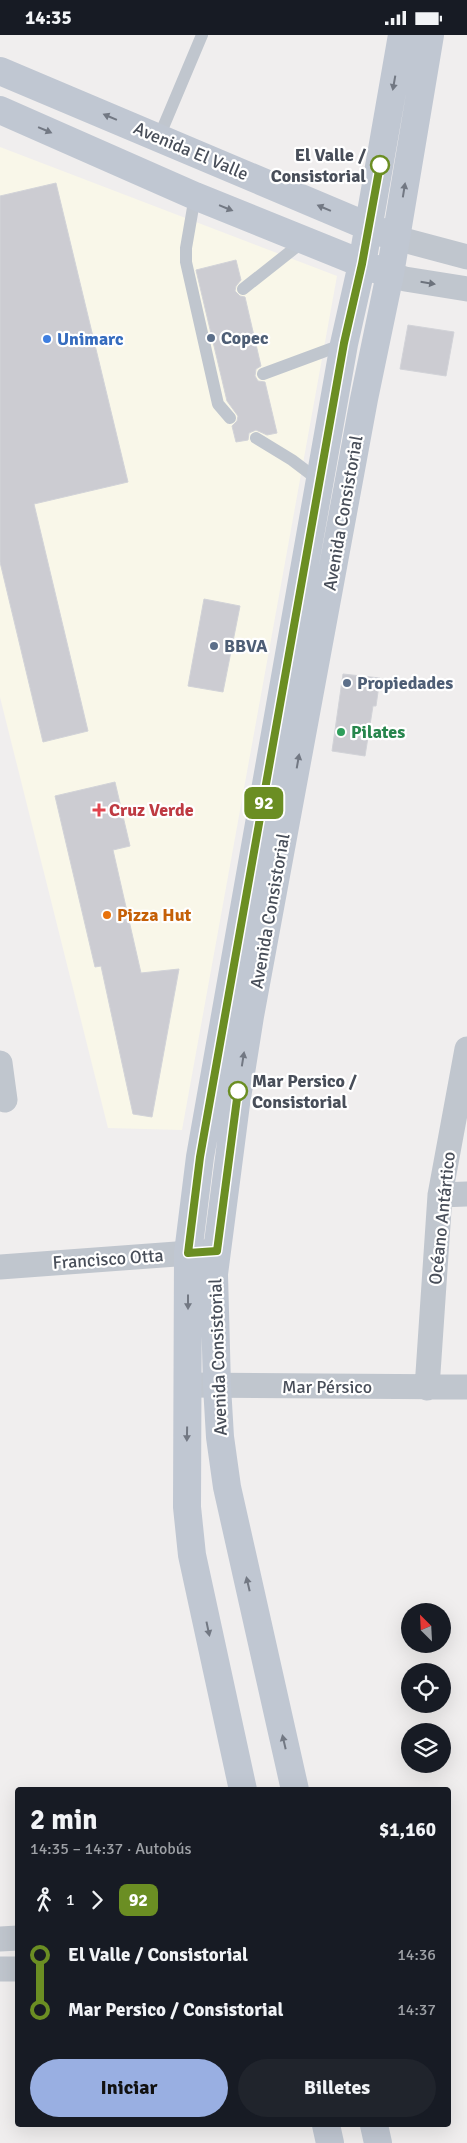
<!DOCTYPE html>
<html lang="es">
<head>
<meta charset="utf-8">
<style>
	body { margin:0; font-family:Signika,sans-serif; background:#20242c; color:#f1f3f6; height:100vh; display:flex; flex-direction:column; font-size:19px; white-space:nowrap }
	* { box-sizing:border-box; margin:0 }
	p { font-size:16px; color:#9ea1a6 }
	.icon { flex:none; width:28px; height:28px; fill:none; stroke:currentColor; stroke-width:2; stroke-linecap:round; stroke-linejoin:round }
	.map { position:relative; flex:1; overflow:hidden }
	.sheet { position:absolute; left:15px; top:1752px; width:436px; height:340px; display:flex; flex-direction:column; background:#171b24; border-radius:5px; box-shadow:0 5px 20px #0002 }
	.sheet>* { flex:none }
	.badge { padding:0 10px; border-radius:8px; font-size:18px; line-height:32px }
	.needle { width:32px; rotate:336deg }
	.buttons { position:absolute; left:401px; top:1568px; display:grid; gap:10px }
	.buttons a { display:grid; place-items:center; width:50px; height:50px; border-radius:50%; background:#171b24; box-shadow:0 5px 20px #0002; font-size:25px }
	.map>.badge { position:absolute; translate:-50% -50%; box-shadow:0 0 0 2px #fff }
	.legs { display:flex; align-items:center; gap:8px; height:55px; padding:0 15px; font-size:16px }
	.legs p { margin-inline-start:auto }
	.head { display:flex; align-items:center; justify-content:space-between; height:85px; padding:0 15px }
	h1 { font-size:28px; font-weight:700; line-height:38px }
	.cta { display:flex; gap:10px; margin-top:auto; padding:10px 15px }
	.cta a { flex:1; height:58px; border-radius:30px; background:#99afe2; color:#111; font-size:20px; font-weight:700; line-height:58px; text-align:center }
	.cta a+a { background:#20242c; color:#f1f3f6 }
	ul { padding:0 15px; list-style:none }
	li { display:flex; align-items:center; gap:18px; height:55px; font-size:19px }
	li i { display:grid; place-items:center; width:8px; height:100%; margin:0 6px; background:currentColor }
	li i::after { content:''; width:12px; height:12px; margin:-6px; border:4px solid; border-radius:50%; background:#171b24 }
	li p { margin-inline-start:auto }
	li:first-child i { background:linear-gradient(#0000 50%,currentColor 0) }
	li:last-child i { background:linear-gradient(currentColor 50%,#0000 0) }
	.status { display:flex; justify-content:space-between; align-items:center; height:35px; padding:0 25px; background:#171b24; direction:ltr }
	.status svg { height:14px; fill:currentColor }
	.map>svg:first-child { display:block }
	.commercial { fill:#f9f7e9 }
	.building { fill:#ccccd2; stroke:#d2d3d8 }
	.lines { fill:none; stroke-linecap:round; stroke-linejoin:round }
	.lane { stroke:#c0c6ce; stroke-width:12 }
	.street { stroke:#c0c6ce; stroke-width:25 }
	.secondary { stroke:#c0c7d2; stroke-width:28 }
	.oneway { fill:#727883 }
	.oneway2 { fill:#6c727c }
	.line-1-casing { stroke:#fff; stroke-width:11 }
	.line-1 { stroke:#6b8e23; stroke-width:8 }
	.stop-1-dot { fill:#fff; stroke:#6b8e23; stroke-width:2.5 }
	.service-dot { fill:#5c6f8a; stroke:#fff; stroke-width:2 }
	.shop-dot { fill:#3f7fe0; stroke:#fff; stroke-width:2 }
	.leisure-dot { fill:#2e9e5b; stroke:#fff; stroke-width:2 }
	.health-dot { fill:#e0444e; stroke:#fff; stroke-width:2 }
	.food-dot { fill:#e8710a; stroke:#fff; stroke-width:2 }
	.labels { text-anchor:middle; stroke-width:4.5; stroke-linejoin:round; paint-order:stroke }
	.street-label { font-size:18px; fill:#484e59; stroke:#fff }
	.stop-label { font-size:18px; font-weight:bold; fill:#484e59; stroke:#fff; text-anchor:end }
	.service-label { font-size:18px; font-weight:bold; fill:#4e5e75; stroke:#fff; text-anchor:start }
	.shop-label { font-size:18px; font-weight:bold; fill:#366cbe; stroke:#fff; text-anchor:start }
	.leisure-label { font-size:18px; font-weight:bold; fill:#27864d; stroke:#fff; text-anchor:start }
	.health-label { font-size:18px; font-weight:bold; fill:#be3a42; stroke:#fff; text-anchor:start }
	.food-label { font-size:18px; font-weight:bold; fill:#c56008; stroke:#fff; text-anchor:start }
</style>
</head>
<body>
<div class="status"><b>14:35</b><svg viewBox="0 0 49 12"><path d="M0 12V9h3v3zM5 12V6h3v6zM10 12V3h3v9zM15 12V0h3v12zM26 1h20v11H26zM47 4h2v5h-2z"/></svg></div>
<div class="map">
<svg width="467" height="2108" viewBox="0 0 467 2108">
	<rect width="100%" height="100%" fill="#f0eeee"/>
	<path class="commercial" d="M0,112L337,241L182,1095L108,1093L0,662Z"/>
	<path class="building" d="M56,148L128,447L34,469L88,696L43,707L0,527V161Z
		M236,225L241,245L236,251L235,256L240,261L245,262L261,331L256,334L255,341L258,346L265,347L277,398L267,400L256,395L249,398L248,405L236,407L232,391L237,386L238,381L227,366L196,235Z
		M408,290L454,297L446,341L400,334Z
		M204,564L240,571L223,657L188,651Z
		M343,639L380,643L376,671H373L365,721L332,716Z
		M115,747L130,811L113,815L141,938L179,934L152,1082L133,1079L101,931L95,932L55,761Z"/>
	<g class="lines">
		<path class="lane" d="M159,102L202,0
			M195,161L186,213V227L218,369L230,383
			M243,254L305,205
			M263,339L344,309
			M256,403L292,425L321,447"/>
		<path class="street" d="M396,203L467,222
			M390,239L405,244L467,254
			M0,1028L5,1065
			M440,1160L467,1159
			M0,1232L217,1216
			M188,1350L467,1352
			M427,1353L440,1160L467,1014
			M0,1904L18,1903
			M0,1934H18"/>
		<path class="secondary" d="M0,36L386,199
			M0,75L195,161L378,235
			M243,1755L192,1520L187,1472L188,1218L200,1122L344,309L362,229L402,0
			M295,1755L227,1452L220,1402L217,1351L214,1239L236,1069L250,981L364,364L390,239L430,0
			M326,2090L330,2108
			M374,2090L378,2108"/>
	</g>
	<defs><path id="oneway-solid" d="M-6-.8H1V-3.2L6.5 0L1 3.2V.8H-6Z" transform="scale(1.25)"/></defs>
	<g class="oneway">
		<use href="#oneway-solid" transform="translate(394 48) rotate(100)"/>
		<use href="#oneway-solid" transform="translate(110 82) rotate(-157)"/>
		<use href="#oneway-solid" transform="translate(45 95) rotate(23)"/>
		<use href="#oneway-solid" transform="translate(404 155) rotate(-81)"/>
		<use href="#oneway-solid" transform="translate(226 173) rotate(22)"/>
		<use href="#oneway-solid" transform="translate(324 173) rotate(-157)"/>
		<use href="#oneway-solid" transform="translate(298 726) rotate(-80)"/>
		<use href="#oneway-solid" transform="translate(243 1024) rotate(-81)"/>
		<use href="#oneway-solid" transform="translate(188 1267) rotate(90)"/>
		<use href="#oneway-solid" transform="translate(187 1399) rotate(91)"/>
		<use href="#oneway-solid" transform="translate(248 1549) rotate(-103)"/>
		<use href="#oneway-solid" transform="translate(208 1594) rotate(78)"/>
		<use href="#oneway-solid" transform="translate(284 1707) rotate(-103)"/>
	</g>
	<use class="oneway2" href="#oneway-solid" transform="translate(428 248) rotate(9)"/>
	<g class="lines">
		<defs>
			<path id="line-1" d="M238,1056L217,1216L188,1218L200,1122L344,308L362,229L380,130"/>
		</defs>
		<use href="#line-1" class="line-1-casing"/>
		<use href="#line-1" class="line-1"/>
	</g>
	<g class="stop-1-dot">
		<circle cx="380" cy="130" r="9"/>
		<circle cx="238" cy="1056" r="9"/>
	</g>
	<g class="service-dot">
		<circle cx="211" cy="303" r="5"/>
		<circle cx="214" cy="611" r="5"/>
		<circle cx="347" cy="648" r="5"/>
	</g>
	<circle class="shop-dot" cx="47" cy="304" r="5"/>
	<circle class="leisure-dot" cx="341" cy="697" r="5"/>
	<path class="health-dot" d="M96.5 767.5h5v5h5v5h-5v5h-5v-5h-5v-5h5z"/>
	<circle class="food-dot" cx="107" cy="880" r="5"/>
	<g class="labels">
		<g class="street-label">
			<text transform="translate(191 116) rotate(23)" y="6">Avenida El Valle</text>
			<text transform="translate(343 478) rotate(-80)" y="6">Avenida Consistorial</text>
			<text transform="translate(270 876) rotate(-80)" y="6">Avenida Consistorial</text>
			<text transform="translate(442 1183) rotate(-84)" y="6">Océano Antártico</text>
			<text transform="translate(108 1224) rotate(-4)" y="6">Francisco Otta</text>
			<text transform="translate(218 1322) rotate(-92)" y="6">Avenida Consistorial</text>
			<text x="327" y="1358">Mar Pérsico</text>
		</g>
		<g class="stop-label">
			<text x="366" y="126">El Valle /<tspan x="366" dy="21">Consistorial</tspan></text>
			<text x="252" y="1052" text-anchor="start">Mar Persico /<tspan x="252" dy="21">Consistorial</tspan></text>
		</g>
		<g class="service-label">
			<text x="221" y="309">Copec</text>
			<text x="224" y="617">BBVA</text>
			<text x="357" y="654">Propiedades</text>
		</g>
		<g class="shop-label">
			<text x="57" y="310">Unimarc</text>
		</g>
		<g class="leisure-label">
			<text x="351" y="703">Pilates</text>
		</g>
		<g class="health-label">
			<text x="109" y="781">Cruz Verde</text>
		</g>
		<g class="food-label">
			<text x="117" y="886">Pizza Hut</text>
		</g>
	</g>
</svg>
<div class="buttons">
<a><svg class="needle" viewBox="-14 -14 28 28"><path d="M0-13l5 13h-10z" fill="#e53935"/><path d="M0 13l5-13h-10z" fill="#9ea1a6"/></svg></a>
<a><svg class="icon" aria-label="locate" viewBox="0 0 24 24"><circle cx="12" cy="12" r="6"/><path d="M12 2v4M12 18v4M2 12h4M18 12h4"/></svg></a>
<a><svg class="icon" aria-label="layers" viewBox="0 0 24 24"><path d="M12 4l9 5-9 5-9-5zM3 14l9 5 9-5"/></svg></a>
</div>
<b class="badge" style="left:264px;top:768px;background:#6b8e23;color:#fff">92</b>
<section class="sheet">
<div class="head"><div><h1>2 min</h1><p>14:35 – 14:37 · Autobús</p></div><b>$1,160</b></div>
<div class="legs"><svg class="icon" aria-label="walk" viewBox="0 0 24 24"><circle cx="13" cy="4" r="2"/><path d="M13 8l-2 6 4 7M11 14l-3 7M7 12l3-4h3l4 4"/></svg>1<svg class="icon" aria-label="forward" viewBox="0 0 24 24"><path d="M9 5l7 7-7 7"/></svg><b class="badge" style="background:#6b8e23;color:#fff">92</b></div>
<ul>
<li><i style="color:#6b8e23"></i><b>El Valle / Consistorial</b><p>14:36</p></li>
<li><i style="color:#6b8e23"></i><b>Mar Persico / Consistorial</b><p>14:37</p></li>
</ul>
<div class="cta"><a>Iniciar</a><a>Billetes</a></div>
</section>
</div>
</body>
</html>
